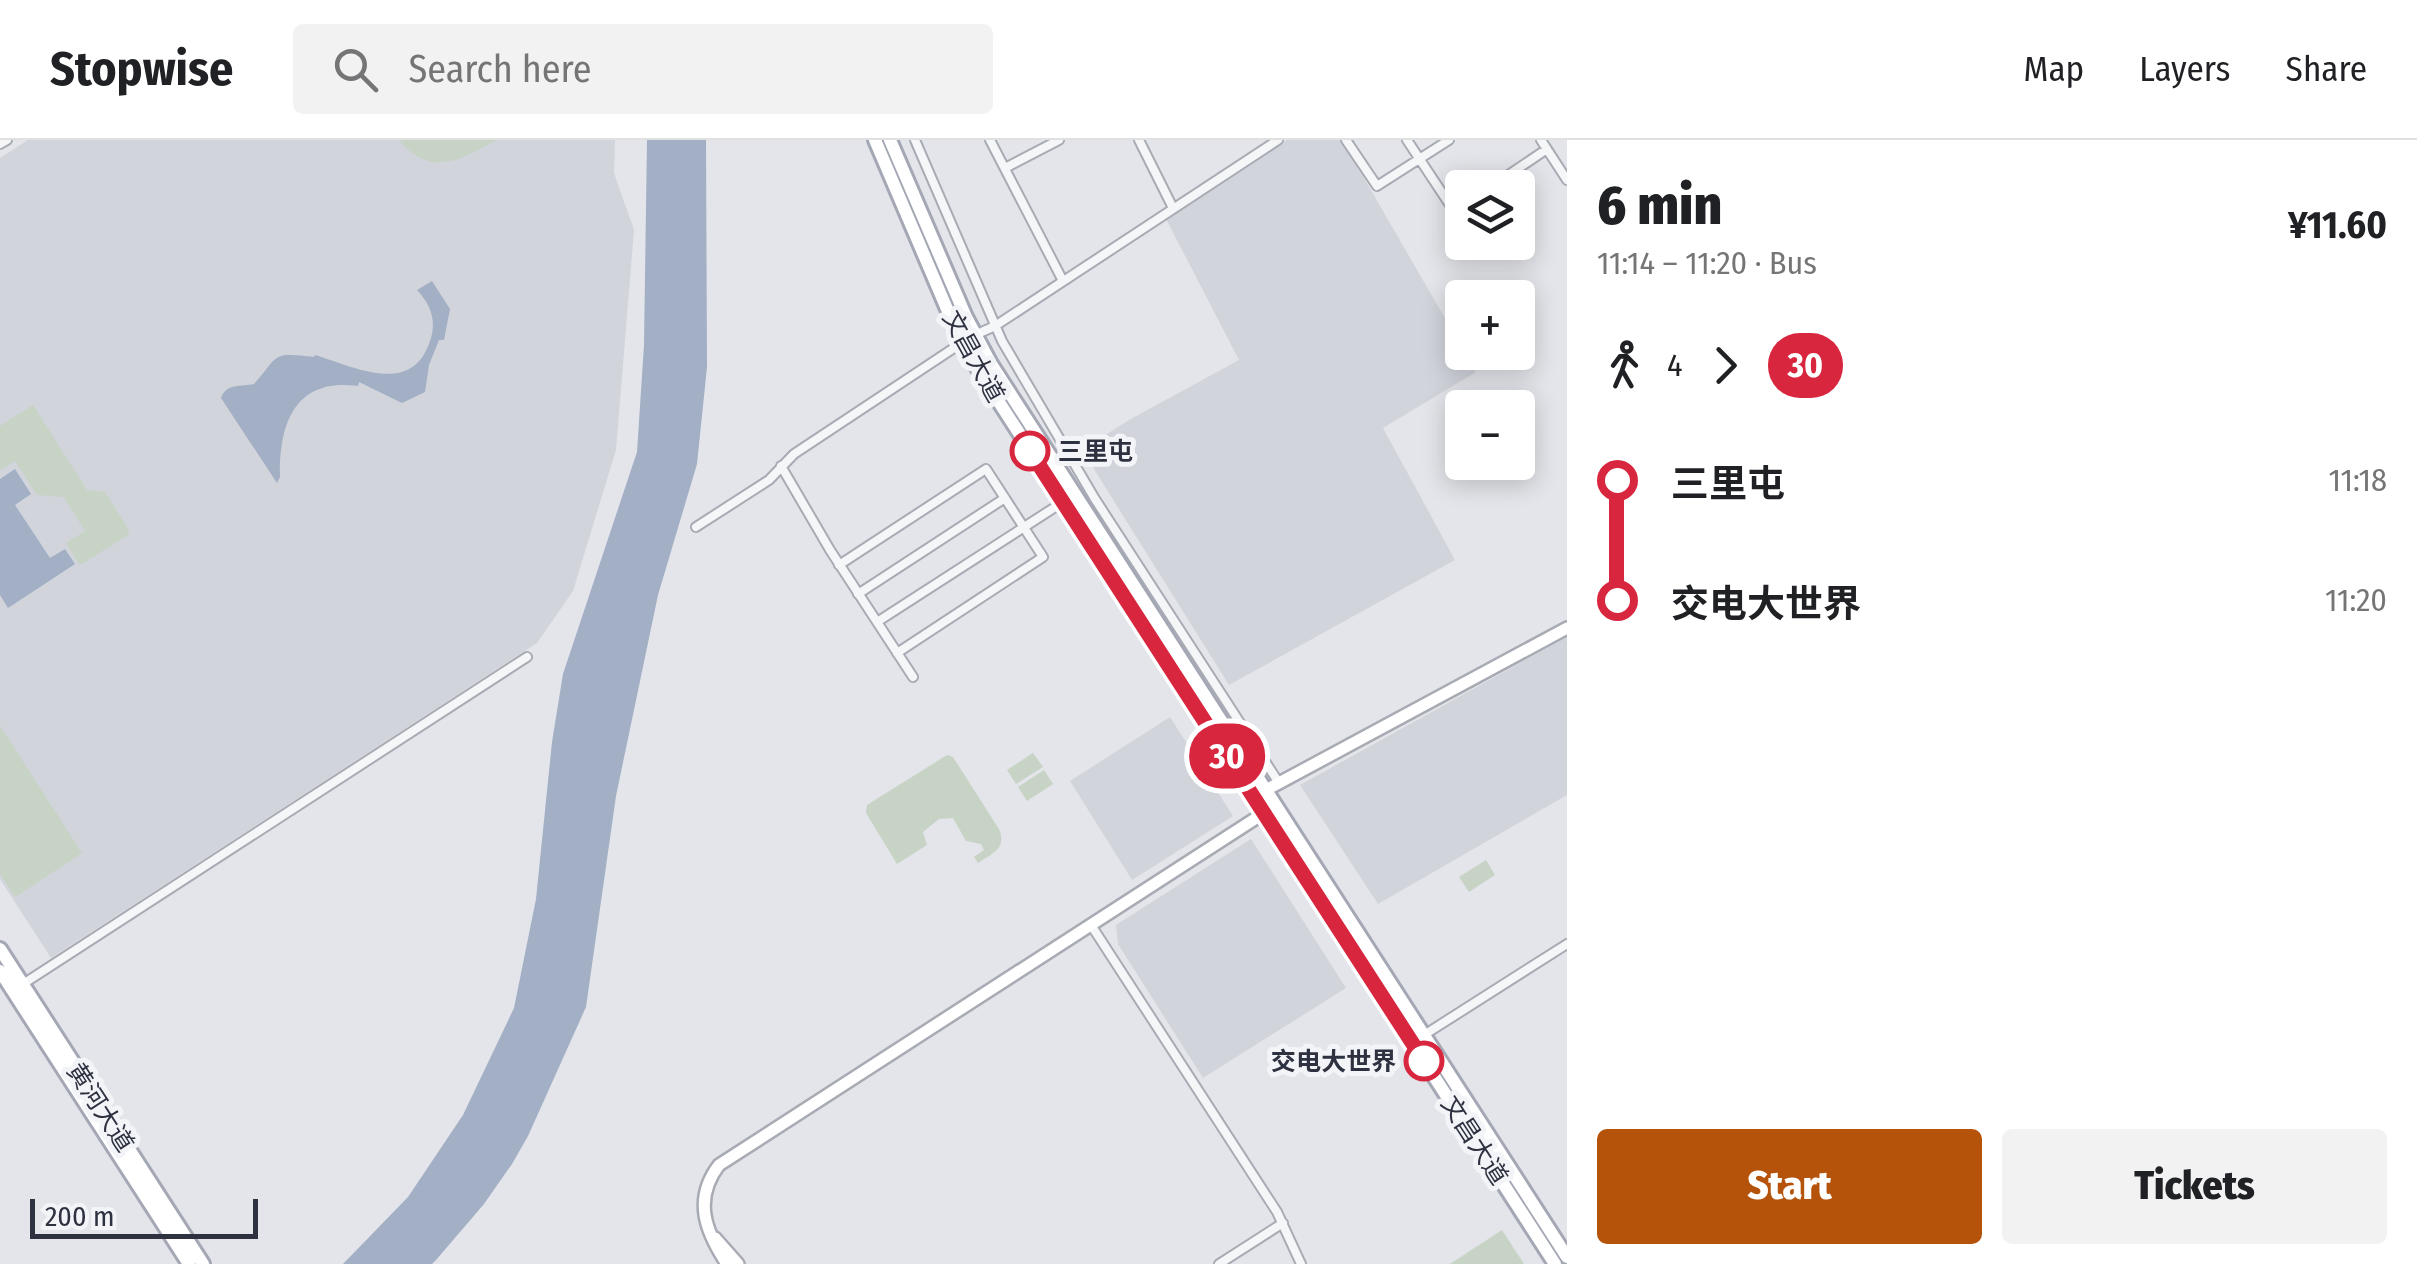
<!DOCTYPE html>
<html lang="en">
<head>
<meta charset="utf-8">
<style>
	body { margin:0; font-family:"Fira Sans Condensed","Noto Sans SC",sans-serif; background:#f2f2f2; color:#202124; height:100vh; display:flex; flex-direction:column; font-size:38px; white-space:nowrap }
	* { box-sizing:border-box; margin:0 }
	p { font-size:32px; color:#757577 }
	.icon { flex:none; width:55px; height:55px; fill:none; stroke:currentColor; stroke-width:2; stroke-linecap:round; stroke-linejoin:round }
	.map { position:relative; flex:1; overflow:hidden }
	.drawer { display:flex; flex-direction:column; background:#fff; width:850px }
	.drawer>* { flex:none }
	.badge { padding:0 20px; border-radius:32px; font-size:35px; line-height:65px }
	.fabs { position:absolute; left:1445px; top:30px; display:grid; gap:20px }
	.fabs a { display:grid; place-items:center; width:90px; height:90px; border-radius:10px; background:#fff; box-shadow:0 5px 25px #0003; font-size:50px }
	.scale { position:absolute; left:30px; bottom:25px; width:228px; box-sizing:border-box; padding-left:10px; border:5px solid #2d3140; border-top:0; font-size:28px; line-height:35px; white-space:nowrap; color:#2d3140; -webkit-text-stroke:8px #f3f4f7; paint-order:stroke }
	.map>.badge { position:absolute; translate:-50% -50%; box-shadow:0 0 0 5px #fff }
	.legs { display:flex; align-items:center; gap:15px; height:110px; padding:0 30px; font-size:32px }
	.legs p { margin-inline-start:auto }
	.headline { display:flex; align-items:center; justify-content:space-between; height:170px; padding:0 30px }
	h1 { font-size:55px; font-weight:800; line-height:75px }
	.primary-button { display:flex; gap:20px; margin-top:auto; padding:20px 30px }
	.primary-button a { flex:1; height:115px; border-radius:10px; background:#b45309; color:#fff; font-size:40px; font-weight:800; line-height:115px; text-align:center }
	.primary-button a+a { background:#f2f2f2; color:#202124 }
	ul { padding:0 30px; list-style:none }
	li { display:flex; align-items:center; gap:35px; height:120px; font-size:38px }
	li i { display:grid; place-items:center; width:15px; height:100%; margin:0 12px; background:currentColor }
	li i::after { content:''; width:25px; height:25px; margin:-12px; border:8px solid; border-radius:50%; background:#fff }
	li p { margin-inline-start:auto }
	li:first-child i { background:linear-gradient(#0000 50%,currentColor 0) }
	li:last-child i { background:linear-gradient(currentColor 50%,#0000 0) }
	header { display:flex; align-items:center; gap:60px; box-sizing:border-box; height:140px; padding:0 50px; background:#fff; border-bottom:2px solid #e0e0e0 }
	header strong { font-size:48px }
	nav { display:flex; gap:55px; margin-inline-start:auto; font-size:35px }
	.search { width:700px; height:90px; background:#f2f2f2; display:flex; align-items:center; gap:25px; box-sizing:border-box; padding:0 35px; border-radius:10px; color:#757577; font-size:38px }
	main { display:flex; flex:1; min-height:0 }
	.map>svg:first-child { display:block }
	.built { fill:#d1d4db }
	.green { fill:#c7d3c5 }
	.water { fill:#a2afc5 }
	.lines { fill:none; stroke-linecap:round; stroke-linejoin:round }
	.street-casing { stroke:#a9abb4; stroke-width:12 }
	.secondary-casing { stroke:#a9abb4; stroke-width:16 }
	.primary-casing { stroke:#a4a8b4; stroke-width:18 }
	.street { stroke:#f5f6f8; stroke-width:8 }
	.secondary { stroke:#fff; stroke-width:11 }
	.primary { stroke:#fff; stroke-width:12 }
	.line-1-casing { stroke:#fff; stroke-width:22 }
	.line-1 { stroke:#d7263d; stroke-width:15 }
	.stop-1-dot { fill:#fff; stroke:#d7263d; stroke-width:5 }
	.labels { text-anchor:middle; stroke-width:10; stroke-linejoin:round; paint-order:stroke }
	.street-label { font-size:25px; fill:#2d3140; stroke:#f3f4f7 }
	.stop-label { font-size:25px; font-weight:bold; fill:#2d3140; stroke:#f3f4f7; text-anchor:start }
</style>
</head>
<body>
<header>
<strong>Stopwise</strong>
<div class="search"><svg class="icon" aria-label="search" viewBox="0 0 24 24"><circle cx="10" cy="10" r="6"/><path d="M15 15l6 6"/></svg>Search here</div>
<nav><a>Map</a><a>Layers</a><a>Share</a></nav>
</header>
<main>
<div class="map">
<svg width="1567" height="1124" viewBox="0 0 1567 1124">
	<rect width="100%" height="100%" fill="#e3e5ea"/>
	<path class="built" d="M28,0H615L614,33L634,90L616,310L573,451L537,503L51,818L0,739V18Z
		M1287,0H1342L1476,232L1383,288L1455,420L1229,545L1082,310L1129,280L1239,220L1166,79Z
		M1567,497V655L1378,764L1300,645Z
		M1170,577L1233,676L1132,740L1070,641Z
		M1251,699L1346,848L1203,938L1118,804L1116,785Z"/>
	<path class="green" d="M399,0H497C461,19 431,39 399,0Z
		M33,265L87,350L105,352L129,390L128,395L80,425L66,403L85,391L64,357L37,355L15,321L0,330V286Z
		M0,586L82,713L15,757L0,734Z
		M1033,613L1043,627L1016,644L1007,630Z
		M947,615L953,617L999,689C1007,708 993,713 978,723L974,717L984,710L981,704L966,701L953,678L939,679L923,692L927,705L897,724L866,673L867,665Z
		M1044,630L1053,644L1027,661L1018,647Z
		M1486,720L1495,735L1469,752L1459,737Z
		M1502,1090L1524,1124H1450Z"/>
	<path class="water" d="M647,0H706L707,227L697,324L658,455L616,656L586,867L528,996L512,1024L484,1064L436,1120L432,1124H343L408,1057L463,975L514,868L536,759L552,602L563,534L637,312L644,205Z
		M432,141L450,169L444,200H439L429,225L425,252L402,263L359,242L358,246C294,237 279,285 280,337L277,343L221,258C226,243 241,247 254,244C280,215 270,212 314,217L315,215C355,227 412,257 430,201C437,181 431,165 417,150Z
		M15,329L31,354L15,365L50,418L65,409L75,424L8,468L0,455V339Z"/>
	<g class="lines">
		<defs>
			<path id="street" d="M915,0L1002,201L1095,359L1279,643
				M990,0L1063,141
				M1139,0L1173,68
				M1346,0L1377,46L1449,0
				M1407,0L1454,71L1462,65
				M1541,0L1567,40
				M0,4L7,0
				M1005,28L1059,0
				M1489,48L1547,9
				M975,195L995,186L1278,0
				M781,326L830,410L913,537
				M696,387L769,340L794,314L963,202
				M839,425L986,329L1043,417L897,513
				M858,454L1005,358
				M877,482L1063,362
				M1091,785L1277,1072L1301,1124
				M23,844L527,517
				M1424,895L1567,804
				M1219,1124L1283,1083"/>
			<path id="secondary" d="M1266,650L1567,488
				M715,1098L738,1124
				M727,1124C705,1091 693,1059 719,1025L1264,673"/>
			<path id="primary" d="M875,0L953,183L979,231L1555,1124
				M890,0L966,177L991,224L1567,1117
				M0,809L203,1124
				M0,831L189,1124"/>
		</defs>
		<use href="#street" class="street-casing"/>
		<use href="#secondary" class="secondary-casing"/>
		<use href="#primary" class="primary-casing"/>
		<use href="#street" class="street"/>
		<use href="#secondary" class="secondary"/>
		<use href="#primary" class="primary"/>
	</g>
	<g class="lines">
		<defs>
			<path id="line-1" d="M1030,311L1424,921"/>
		</defs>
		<use href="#line-1" class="line-1-casing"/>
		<use href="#line-1" class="line-1"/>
	</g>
	<g class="stop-1-dot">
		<circle cx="1030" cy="311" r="18"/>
		<circle cx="1424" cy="921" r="18"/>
	</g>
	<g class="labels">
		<g class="street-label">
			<text transform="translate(974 216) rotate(61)" y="9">文昌大道</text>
			<text transform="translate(101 967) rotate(57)" y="9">黄河大道</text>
			<text transform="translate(1475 1000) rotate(57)" y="9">文昌大道</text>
		</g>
		<g class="stop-label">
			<text x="1058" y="320">三里屯</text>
			<text x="1396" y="930" text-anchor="end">交电大世界</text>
		</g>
	</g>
</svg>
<div class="fabs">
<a><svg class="icon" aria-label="layers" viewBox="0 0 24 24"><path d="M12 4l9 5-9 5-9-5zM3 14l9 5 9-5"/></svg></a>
<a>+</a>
<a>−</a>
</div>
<div class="scale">200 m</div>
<b class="badge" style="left:1227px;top:616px;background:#d7263d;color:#fff">30</b>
</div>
<section class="drawer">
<div class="headline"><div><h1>6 min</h1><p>11:14 – 11:20 · Bus</p></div><b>¥11.60</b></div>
<div class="legs"><svg class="icon" aria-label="walk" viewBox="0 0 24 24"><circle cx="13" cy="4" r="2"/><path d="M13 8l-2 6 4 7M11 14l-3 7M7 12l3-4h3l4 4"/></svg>4<svg class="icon" aria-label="forward" viewBox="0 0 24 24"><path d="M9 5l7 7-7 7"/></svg><b class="badge" style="background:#d7263d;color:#fff">30</b></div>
<ul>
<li><i style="color:#d7263d"></i><b>三里屯</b><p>11:18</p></li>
<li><i style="color:#d7263d"></i><b>交电大世界</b><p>11:20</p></li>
</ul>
<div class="primary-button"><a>Start</a><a>Tickets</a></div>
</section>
</main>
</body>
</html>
